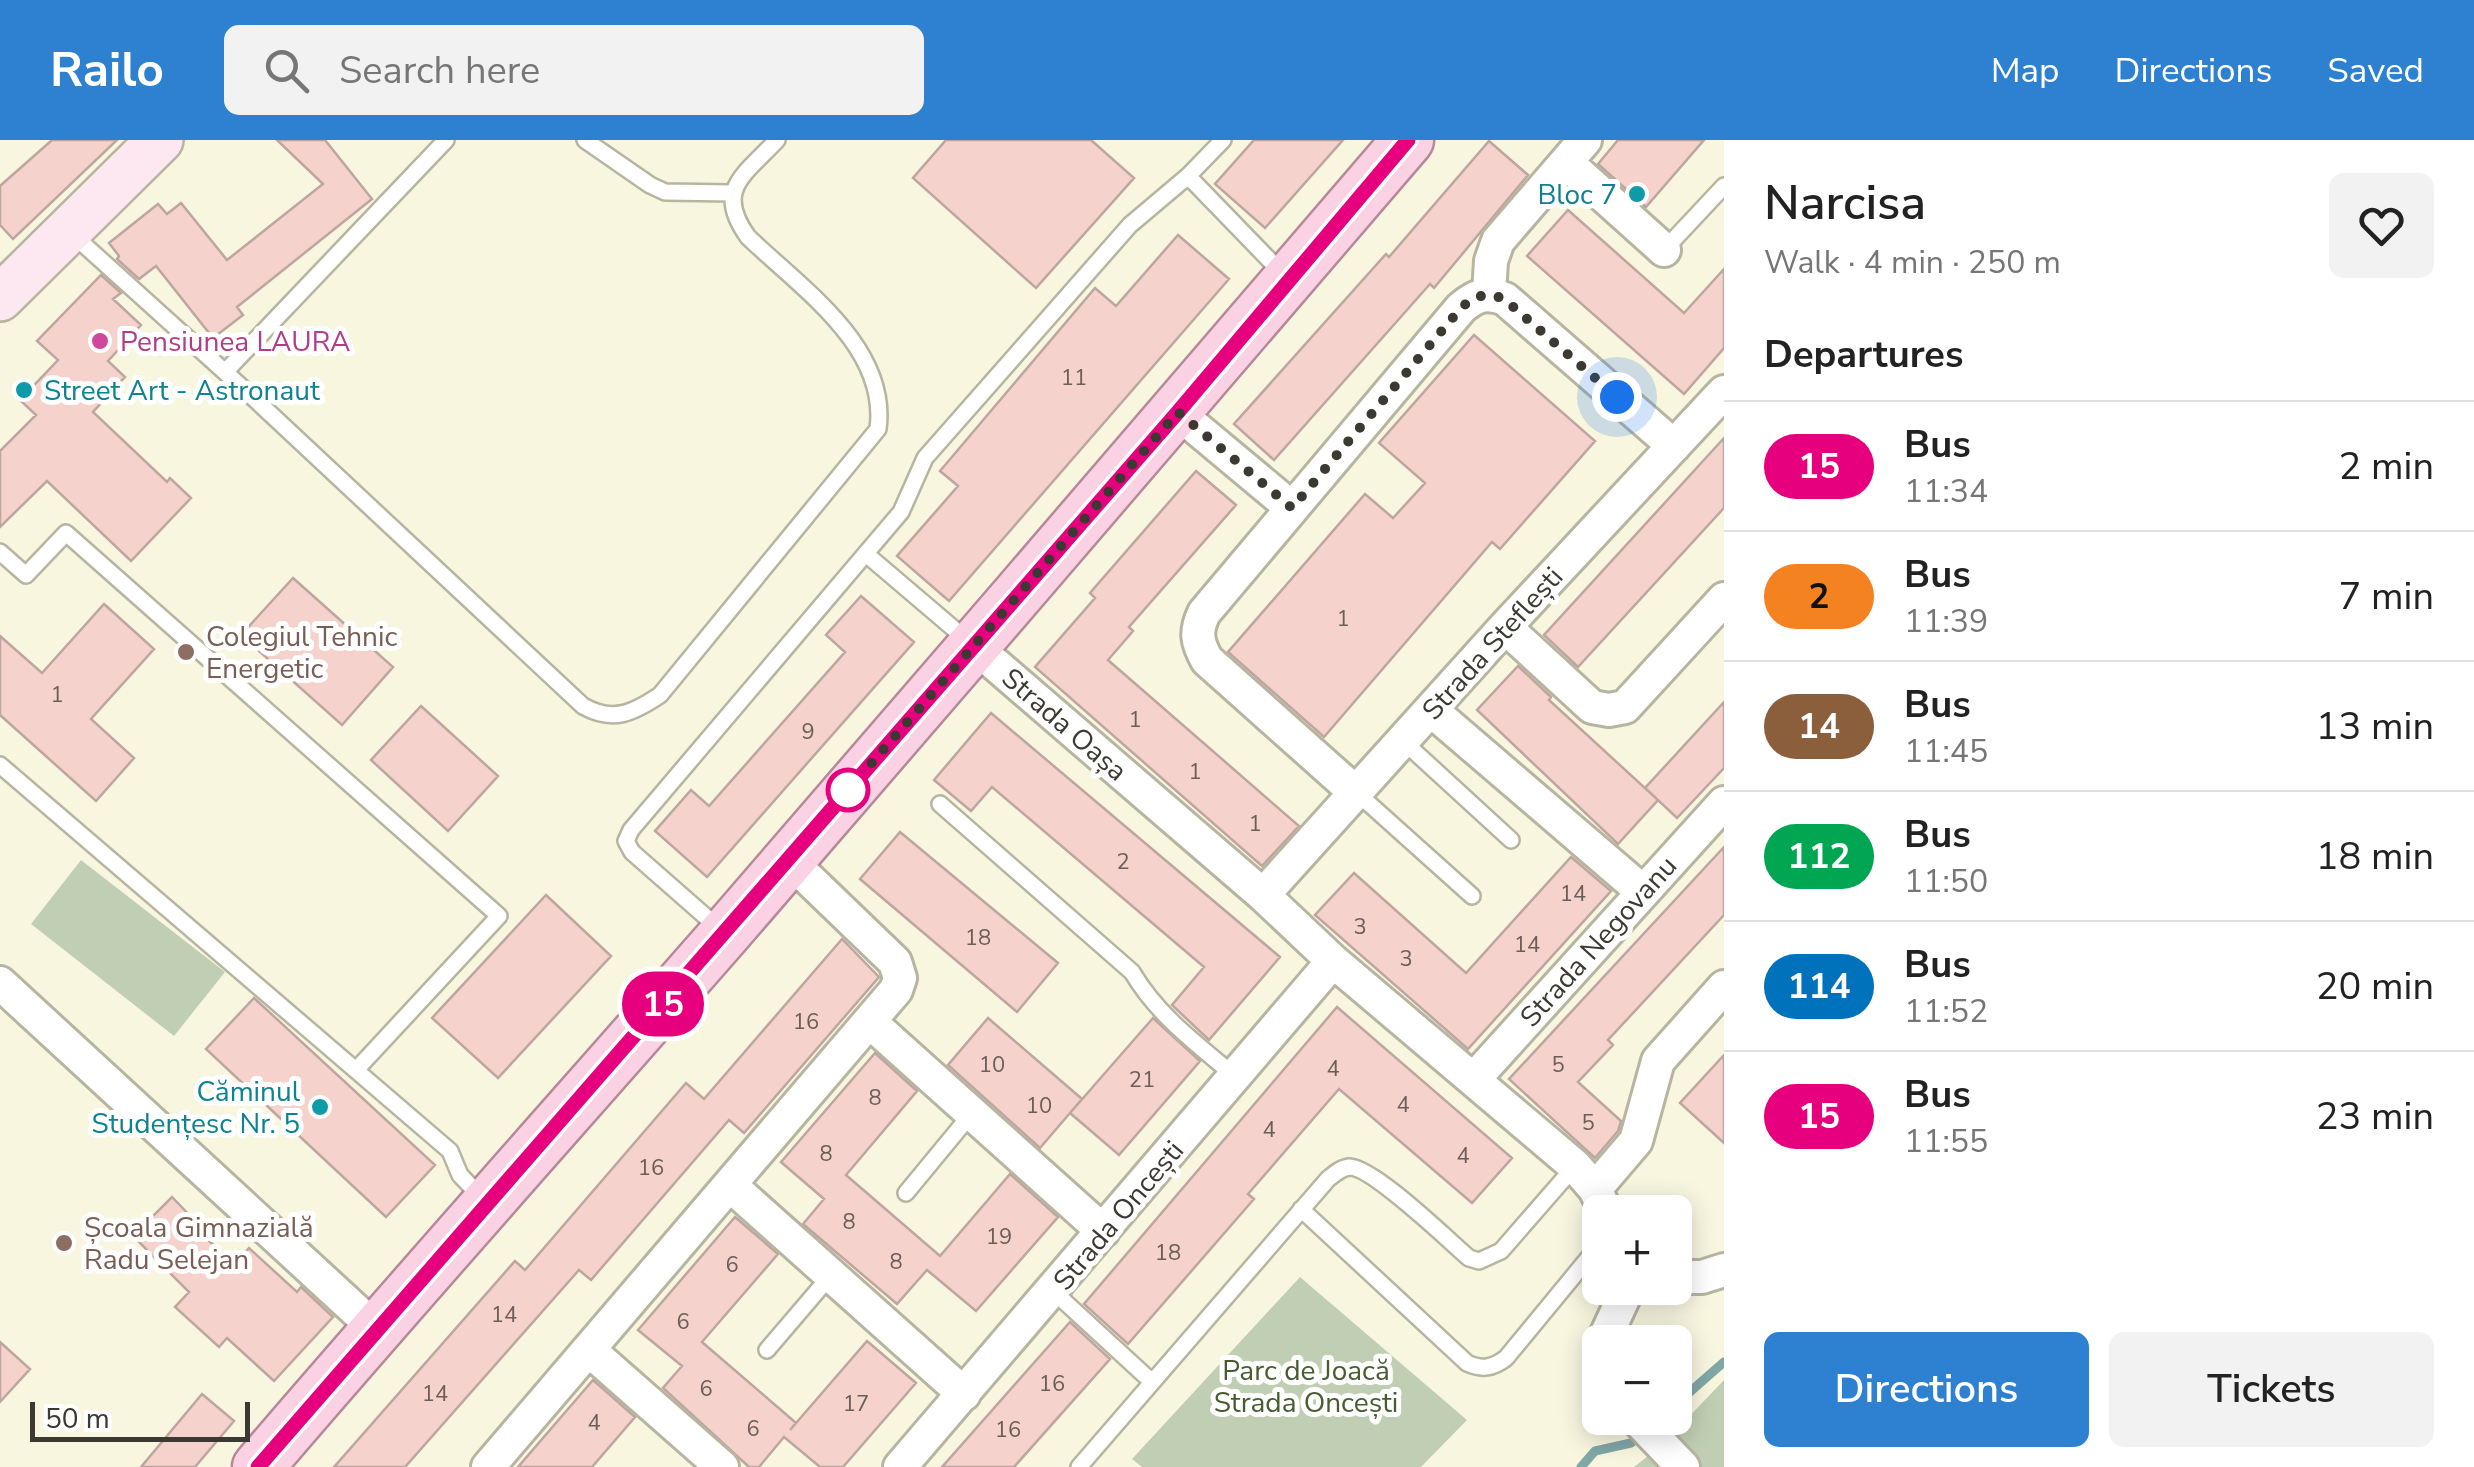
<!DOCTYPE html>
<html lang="en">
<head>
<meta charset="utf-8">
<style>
	body { margin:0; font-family:"Nunito Sans",sans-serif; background:#f2f2f2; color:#222; height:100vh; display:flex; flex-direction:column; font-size:38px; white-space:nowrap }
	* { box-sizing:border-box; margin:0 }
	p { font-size:32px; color:#767676 }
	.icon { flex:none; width:55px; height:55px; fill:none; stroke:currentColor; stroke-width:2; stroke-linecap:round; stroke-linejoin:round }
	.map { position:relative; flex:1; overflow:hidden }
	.details { display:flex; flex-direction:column; background:#fff; width:750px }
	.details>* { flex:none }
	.badge { padding:0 20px; border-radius:32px; font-size:35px; line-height:65px }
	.fabs { position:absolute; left:1582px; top:1055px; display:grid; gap:20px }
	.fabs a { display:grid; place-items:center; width:110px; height:110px; border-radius:15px; background:#fff; box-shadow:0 5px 25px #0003; font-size:50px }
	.scale { position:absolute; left:30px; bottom:25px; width:220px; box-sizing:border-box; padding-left:10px; border:5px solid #3b3931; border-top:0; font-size:28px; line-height:35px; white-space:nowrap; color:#3b3931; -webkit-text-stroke:8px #fff; paint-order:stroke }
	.you { position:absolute; width:50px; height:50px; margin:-25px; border:8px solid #fff; border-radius:50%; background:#1a73e8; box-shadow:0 0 0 15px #1a73e833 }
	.map>.badge { position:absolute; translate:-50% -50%; box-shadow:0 0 0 5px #fff }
	h2 { padding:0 40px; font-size:38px; line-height:90px }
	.round { display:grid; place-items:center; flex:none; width:105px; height:105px; border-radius:15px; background:#f2f2f2 }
	.head { display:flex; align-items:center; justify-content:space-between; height:170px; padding:0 40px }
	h1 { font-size:48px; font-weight:600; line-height:75px }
	.button { display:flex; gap:20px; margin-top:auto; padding:20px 40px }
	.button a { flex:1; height:115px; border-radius:15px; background:#2e81d0; color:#fff; font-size:40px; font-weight:600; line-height:115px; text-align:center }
	.button a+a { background:#f2f2f2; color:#222 }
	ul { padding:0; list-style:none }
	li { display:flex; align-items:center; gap:30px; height:130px; padding:0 40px; border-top:2px solid #e0e0e0 }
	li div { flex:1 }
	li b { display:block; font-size:38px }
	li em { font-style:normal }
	li .badge { min-width:110px; font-weight:700; text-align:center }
	header { display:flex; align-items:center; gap:60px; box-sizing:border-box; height:140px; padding:0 50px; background:#2e81d0; color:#fff }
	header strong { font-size:48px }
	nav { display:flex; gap:55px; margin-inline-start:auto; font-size:35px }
	.search { width:700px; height:90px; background:#f2f2f2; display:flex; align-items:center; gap:25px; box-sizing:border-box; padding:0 35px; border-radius:15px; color:#767676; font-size:38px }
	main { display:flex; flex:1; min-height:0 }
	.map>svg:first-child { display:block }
	.green { fill:#c0cfb3 }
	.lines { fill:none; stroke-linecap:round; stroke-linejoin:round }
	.stream { stroke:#81a7a7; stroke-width:9 }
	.building { fill:#f5d2cb; stroke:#bda5a0; stroke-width:2.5 }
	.lane-casing { stroke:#b7b49f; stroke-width:20 }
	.street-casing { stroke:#b7b49f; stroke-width:38 }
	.secondary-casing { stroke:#b7b49f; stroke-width:50 }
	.primary-casing { stroke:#b58999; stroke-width:55 }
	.lane { stroke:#fff; stroke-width:15 }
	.street { stroke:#fff; stroke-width:32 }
	.secondary { stroke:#fde8f1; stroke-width:45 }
	.primary { stroke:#fad2e3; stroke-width:50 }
	.line-casing { stroke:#fff; stroke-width:22 }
	.line { stroke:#e6007e; stroke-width:15 }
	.walk { stroke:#3b3931; stroke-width:10; stroke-dasharray:0 18 }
	.culture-dot { fill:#0f9aa8; stroke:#fff; stroke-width:4 }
	.hotel-dot { fill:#d1479c; stroke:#fff; stroke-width:4 }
	.education-dot { fill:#8d6e63; stroke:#fff; stroke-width:4 }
	.stop-dot { fill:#fff; stroke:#e6007e; stroke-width:5 }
	.labels { text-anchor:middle; stroke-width:10; stroke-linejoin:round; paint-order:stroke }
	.number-label { font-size:22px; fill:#6a5f58 }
	.culture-label { font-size:28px; fill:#0d838f; stroke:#fff; text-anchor:end }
	.hotel-label { font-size:28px; fill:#b23c85; stroke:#fff; text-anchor:start }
	.education-label { font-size:28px; fill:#785e54; stroke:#fff; text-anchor:start }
	.street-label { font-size:28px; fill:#3b3931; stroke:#fff }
	.park-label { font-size:28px; fill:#475c31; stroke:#fff }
</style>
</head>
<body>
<header>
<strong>Railo</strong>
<div class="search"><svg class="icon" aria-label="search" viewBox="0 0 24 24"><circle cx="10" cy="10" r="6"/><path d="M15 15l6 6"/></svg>Search here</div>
<nav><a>Map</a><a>Directions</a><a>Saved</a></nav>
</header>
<main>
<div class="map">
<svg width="1724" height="1327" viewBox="0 0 1724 1327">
	<rect width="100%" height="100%" fill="#f9f6e0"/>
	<path class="green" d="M81,720L225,832L174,896L31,784Z
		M1300,1137L1467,1280L1421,1327H1142L1132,1319Z
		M1724,1240V1327H1634L1662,1305Z"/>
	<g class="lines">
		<path class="stream" d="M1675,1265L1724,1222
			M1581,1327L1595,1311L1631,1303L1660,1278"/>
	</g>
	<path class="building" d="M52,0H117L13,99L0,85V46Z
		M277,0H325L372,59L237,167L243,175L213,198L156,126L139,139L117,119L119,116L109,103L158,64L167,74L181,63L227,120L323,44Z
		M946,0H1091L1134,38L1036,148L913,38Z
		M1254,0H1343L1265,88L1215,44Z
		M1618,0H1704L1646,67L1598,24Z
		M1489,1L1528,35L1434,148L1430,144L1274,320L1234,284L1386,114L1389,117Z
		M1568,70L1684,173L1724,129V208L1684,254L1527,116Z
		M1178,95L1229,139L949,461L897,416L958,346L940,331L1095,148L1116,166Z
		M101,135L121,153L113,159L141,185L108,221L125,237L93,272L167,342L170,338L191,358L131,421L47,341L0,387V311L36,275L20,260L58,220L37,201Z
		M1474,195L1595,301L1500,409L1492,402L1324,597L1228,512L1365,354L1393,378L1425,343L1379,303Z
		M1724,298V368L1578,527L1544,495Z
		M1196,331L1236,365L1129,487L1133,491L1108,520L1299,686L1262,726L1035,527L1095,458L1090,453Z
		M293,438L393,527L342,585L241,495Z
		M861,456L914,502L707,737L655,691L691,650L709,666L845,512L826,495Z
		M104,464L154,509L91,579L134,618L96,661L0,575V496L42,533Z
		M1518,526L1551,557L1549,560L1658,660L1618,704L1477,570Z
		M1724,562V628L1677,678L1645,648Z
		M421,566L498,636L448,691L371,620Z
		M991,573L1280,817L1209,900L1172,865L1204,827L992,647L971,671L934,640Z
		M900,692L1058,823L1017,872L860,739Z
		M1724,707V775L1608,900L1613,905L1578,942L1621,981L1618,991L1595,1018L1509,939Z
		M1571,717L1611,751L1468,909L1315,775L1354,733L1466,833Z
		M546,755L611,816L498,938L432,878Z
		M842,799L879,837L744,993L729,980L591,1140L579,1130L405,1327H334L515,1121L525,1130L686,943L704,959Z
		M254,858L435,1025L386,1077L206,909Z
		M1337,867L1512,1018L1472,1063L1339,949L1248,1054L1254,1059L1128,1204L1084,1164Z
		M988,878L1082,959L1040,1008L948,925Z
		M1153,878L1200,921L1119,1015L1070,973Z
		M875,913L917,951L846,1035L940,1116L1010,1034L1058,1077L976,1171L927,1130L897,1164L803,1084L824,1059L781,1022Z
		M1724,915V1003L1680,963Z
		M172,1057L202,1088L198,1091L235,1124L249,1108L297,1152L301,1147L333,1177L274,1241L227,1198L219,1207L175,1167L189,1152L133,1096Z
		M735,1077L778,1114L702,1202L796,1283L790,1290L867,1201L916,1243L843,1327H820L784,1297L759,1327H749L663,1248L682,1226L638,1190Z
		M1070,1182L1110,1219L1014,1327H942Z
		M0,1202L30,1229L0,1262Z
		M593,1240L635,1277L592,1327H518Z
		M202,1254L234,1281L195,1327H141Z"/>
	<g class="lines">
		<defs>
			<path id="lane" d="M585,0L650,45L665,52L733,53
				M1223,0L1188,36L1283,134
				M71,93L246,251L583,566C613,583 633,573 660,555L878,289C889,207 802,149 748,97C714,50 744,35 777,0
				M1664,110L1724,46
				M225,232L446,0
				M0,412L26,435L66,393L499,776L356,930
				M866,414L967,500
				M1403,601L1511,700
				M0,625L450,1011L460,1035L481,1057
				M1356,652L1472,756
				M940,664L1132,832C1158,876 1197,904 1236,937
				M722,791L632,712L626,701L631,690L901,372L925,318L1130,85L1188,36
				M906,1053L972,973
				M1301,1069L1467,1223C1482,1230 1493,1228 1506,1218L1600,1104
				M1053,1151L1152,1242
				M767,1210L831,1135
				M1079,1327L1328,1039C1334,1034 1341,1028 1349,1027C1372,1026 1448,1100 1469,1118L1479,1121L1501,1111L1575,1026"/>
			<path id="street" d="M1566,22L1664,110
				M1489,153L1491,121L1498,101L1585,0
				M1177,272L1292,368
				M1505,487L1592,567L1609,570L1625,567L1724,459
				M974,506L1263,755L1333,821L1575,1026L1595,1049L1606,1072
				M1431,570L1642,751
				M1355,652L1207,520C1197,502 1195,492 1204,473L1461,168C1476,155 1486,152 1505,159L1674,306
				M1263,755L1505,487L1724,252
				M0,843L376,1189
				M870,882L1103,1091
				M1474,939L1724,663
				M730,1045L964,1254
				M1595,1049L1636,1001L1658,921L1724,847
				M1675,1137H1702L1724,1130
				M1603,1202L1628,1148
				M589,1210L722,1327
				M1636,1278L1683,1327
				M488,1327L896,850L900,838L895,822L789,720
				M900,1327L1333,821"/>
			<path id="secondary" d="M0,158L160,0"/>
			<path id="primary" d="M258,1327C411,1148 568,973 723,796C953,532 1179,265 1408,0"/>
		</defs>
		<use href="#lane" class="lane-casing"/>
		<use href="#street" class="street-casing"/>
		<use href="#secondary" class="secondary-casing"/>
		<use href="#primary" class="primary-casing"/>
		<use href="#lane" class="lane"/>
		<use href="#street" class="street"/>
		<use href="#secondary" class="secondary"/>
		<use href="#primary" class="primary"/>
	</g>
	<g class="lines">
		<defs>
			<path id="line" d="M258,1327L1178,272L1408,0"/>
		</defs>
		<use href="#line" class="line-casing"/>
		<use href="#line" class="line"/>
		<path class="walk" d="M848,650L1178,272L1292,368L1461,168C1476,155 1486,152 1504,159L1617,257"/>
	</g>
	<g class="culture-dot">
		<circle cx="1637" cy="54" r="10"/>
		<circle cx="24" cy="250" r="10"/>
		<circle cx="320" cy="967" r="10"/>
	</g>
	<circle class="hotel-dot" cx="100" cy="201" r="10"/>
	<g class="education-dot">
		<circle cx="186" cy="512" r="10"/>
		<circle cx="64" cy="1103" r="10"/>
	</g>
	<circle class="stop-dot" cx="848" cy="650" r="20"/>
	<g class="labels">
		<g class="number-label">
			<text x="1074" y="245">11</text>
			<text x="1343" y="486">1</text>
			<text x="57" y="562">1</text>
			<text x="1135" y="587">1</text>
			<text x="808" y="599">9</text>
			<text x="1195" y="639">1</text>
			<text x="1255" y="691">1</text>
			<text x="1123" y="729">2</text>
			<text x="1573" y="761">14</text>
			<text x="1360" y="794">3</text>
			<text x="978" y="805">18</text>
			<text x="1527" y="812">14</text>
			<text x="1406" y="826">3</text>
			<text x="806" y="889">16</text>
			<text x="992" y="932">10</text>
			<text x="1558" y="932">5</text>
			<text x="1333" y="936">4</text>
			<text x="1142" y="947">21</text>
			<text x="875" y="965">8</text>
			<text x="1403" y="972">4</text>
			<text x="1039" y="973">10</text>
			<text x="1588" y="990">5</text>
			<text x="1269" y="997">4</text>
			<text x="826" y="1021">8</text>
			<text x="1463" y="1023">4</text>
			<text x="651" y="1035">16</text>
			<text x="849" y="1089">8</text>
			<text x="999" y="1104">19</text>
			<text x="1168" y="1120">18</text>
			<text x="896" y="1129">8</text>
			<text x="732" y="1132">6</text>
			<text x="504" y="1182">14</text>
			<text x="683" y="1189">6</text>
			<text x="1052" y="1251">16</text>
			<text x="706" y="1256">6</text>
			<text x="435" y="1261">14</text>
			<text x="856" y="1271">17</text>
			<text x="594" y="1290">4</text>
			<text x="753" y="1296">6</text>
			<text x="1008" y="1297">16</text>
		</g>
		<g class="culture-label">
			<text x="1617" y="64">Bloc 7</text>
			<text x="44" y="260" text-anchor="start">Street Art - Astronaut</text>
			<text x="300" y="961">Căminul<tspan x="300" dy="32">Studențesc Nr. 5</tspan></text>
		</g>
		<g class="hotel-label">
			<text x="120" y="211">Pensiunea LAURA</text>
		</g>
		<g class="education-label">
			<text x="206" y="506">Colegiul Tehnic<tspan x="206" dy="32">Energetic</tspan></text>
			<text x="84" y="1097">Școala Gimnazială<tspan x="84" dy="32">Radu Selejan</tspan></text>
		</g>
		<g class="street-label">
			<text transform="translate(1492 503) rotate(-48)" y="10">Strada Steflești</text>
			<text transform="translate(1065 584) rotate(41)" y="10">Strada Oașa</text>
			<text transform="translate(1598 801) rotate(-48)" y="10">Strada Negovanu</text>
			<text transform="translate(1118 1075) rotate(-50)" y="10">Strada Oncești</text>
		</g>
		<g class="park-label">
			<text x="1306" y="1240">Parc de Joacă<tspan x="1306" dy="32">Strada Oncești</tspan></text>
		</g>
	</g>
</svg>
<div class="fabs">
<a>+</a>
<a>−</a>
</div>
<div class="scale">50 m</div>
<div class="you" style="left:1617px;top:257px"></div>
<b class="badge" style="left:663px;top:864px;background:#e6007e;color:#fff">15</b>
</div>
<section class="details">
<div class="head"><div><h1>Narcisa</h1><p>Walk · 4 min · 250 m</p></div><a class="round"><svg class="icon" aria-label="heart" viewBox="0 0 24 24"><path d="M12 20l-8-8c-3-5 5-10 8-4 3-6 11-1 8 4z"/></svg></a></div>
<h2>Departures</h2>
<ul>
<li><span class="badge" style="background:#e6007e;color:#fff">15</span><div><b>Bus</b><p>11:34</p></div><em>2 min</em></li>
<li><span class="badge" style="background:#f58220;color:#111">2</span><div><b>Bus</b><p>11:39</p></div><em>7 min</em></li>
<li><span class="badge" style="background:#8b5e3c;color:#fff">14</span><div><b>Bus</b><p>11:45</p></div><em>13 min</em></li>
<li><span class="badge" style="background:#00a651;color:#fff">112</span><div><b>Bus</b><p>11:50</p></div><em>18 min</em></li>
<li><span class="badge" style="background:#0072bc;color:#fff">114</span><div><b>Bus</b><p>11:52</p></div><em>20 min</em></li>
<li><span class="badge" style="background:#e6007e;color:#fff">15</span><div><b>Bus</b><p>11:55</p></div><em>23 min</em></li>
</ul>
<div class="button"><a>Directions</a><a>Tickets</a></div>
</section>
</main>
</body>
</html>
